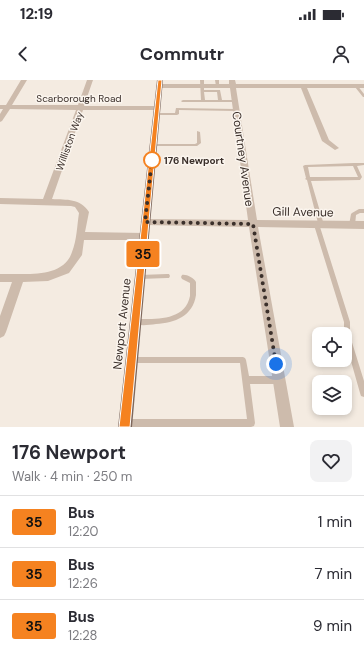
<!DOCTYPE html>
<html lang="en">
<head>
<meta charset="utf-8">
<style>
	body { margin:0; font-family:"DM Sans",sans-serif; background:#f2f2f3; color:#2b2b33; height:100vh; display:flex; flex-direction:column; font-size:15px; white-space:nowrap }
	* { box-sizing:border-box; margin:0 }
	p { font-size:13px; color:#7c7c81 }
	.icon { flex:none; width:22px; height:22px; fill:none; stroke:currentColor; stroke-width:2; stroke-linecap:round; stroke-linejoin:round }
	.map { position:relative; height:347px; overflow:hidden }
	.drawer { display:flex; flex-direction:column; background:#fff; flex:1 }
	.drawer>* { flex:none }
	.badge { padding:0 8px; border-radius:3px; font-size:14px; line-height:26px }
	.tools { position:absolute; left:312px; top:247px; display:grid; gap:8px }
	.tools a { display:grid; place-items:center; width:40px; height:40px; border-radius:8px; background:#fff; box-shadow:0 2px 6px #0003; font-size:20px }
	.you { position:absolute; width:20px; height:20px; margin:-10px; border:3px solid #fff; border-radius:50%; background:#1a73e8; box-shadow:0 0 0 6px #1a73e833 }
	.map>.badge { position:absolute; translate:-50% -50%; box-shadow:0 0 0 2px #fff }
	.round { display:grid; place-items:center; flex:none; width:42px; height:42px; border-radius:8px; background:#f2f2f3 }
	.head { display:flex; align-items:center; justify-content:space-between; height:68px; padding:0 12px }
	h1 { font-size:19px; font-weight:700; line-height:30px }
	ul { padding:0; list-style:none }
	li { display:flex; align-items:center; gap:12px; height:52px; padding:0 12px; border-top:1px solid #e1e1e2 }
	li div { flex:1 }
	li b { display:block; font-size:15px }
	li em { font-style:normal }
	li .badge { min-width:44px; font-weight:700; text-align:center }
	.status { display:flex; justify-content:space-between; align-items:center; height:28px; padding:0 20px; background:#fff; direction:ltr }
	.status svg { height:11px; fill:currentColor }
	header { display:flex; justify-content:space-between; align-items:center; height:52px; padding:0 12px; background:#fff; font-size:18px; font-weight:700 }
	.map>svg:first-child { display:block }
	.lines { fill:none; stroke-linecap:round; stroke-linejoin:round }
	.lane { fill:#cdbbac; fill-rule:evenodd }
	.street { fill:#cdbbac; fill-rule:evenodd }
	.primary { fill:#7d675c; fill-rule:evenodd }
	.line { fill:#f58220; stroke:#fff }
	.walk { stroke:#3b302b; stroke-width:4; stroke-dasharray:0 7.2 }
	.stop-dot { fill:#fff; stroke:#f58220; stroke-width:2 }
	.labels { text-anchor:middle; stroke-width:3; stroke-linejoin:round; paint-order:stroke }
	.far-street-label { font-size:10px; fill:#3b302b; stroke:#fbf5ee }
	.far-stop-label { font-size:10px; font-weight:bold; fill:#3b302b; stroke:#fbf5ee; text-anchor:start }
	.street-label { font-size:12px; fill:#3b302b; stroke:#fbf5ee }
</style>
</head>
<body>
<div class="status"><b>12:19</b><svg viewBox="0 0 49 12"><path d="M0 12V9h3v3zM5 12V6h3v6zM10 12V3h3v9zM15 12V0h3v12zM26 1h20v11H26zM47 4h2v5h-2z"/></svg></div>
<header><svg class="icon" aria-label="back" viewBox="0 0 24 24"><path d="M15 5l-7 7 7 7"/></svg>Commutr<svg class="icon" aria-label="person" viewBox="0 0 24 24"><circle cx="12" cy="8" r="4"/><path d="M4 21q1-7 8-7t8 7"/></svg></header>
<div class="map">
<svg width="364" height="347" viewBox="0 0 364 347">
	<rect width="100%" height="100%" fill="#f4ebe1"/>
	<g class="lines">
		<path class="lane" d="M200,0H204V10H220L222,20H235L237,21L235,22H182L181,21L183,20H201ZM204,12H217L218,20H205Z
			M215,0H219V7L216,6Z
			M355,5H357L364,14V17H363L355,7Z
			M176,28L236,29L238,30L236,31L179,30V34L177,35H156L154,34L156,33H175Z
			M197,51L200,52L201,63L197,66H153L151,65L153,64H195L197,63Z
			M354,83H364V85L357,86L362,97L360,100L311,101L324,145L323,146L320,147L350,242V256L364,301V317L361,316L360,313L345,260V254H344V242L314,145L315,144L318,143L307,100L305,99L306,98L303,86L305,85ZM353,86L358,97H310L308,87Z
			M359,129H364V133H360L356,135L355,145L352,147L350,146L349,145L351,134L352,133Z
			M167,194H169L170,196L169,198H167L140,199H138L137,197L138,195H140Z
			M182,195C186,194 194,198 196,202C196,206 196,211 196,215C193,236 175,243 156,244C149,245 141,246 134,244L133,242L134,240L136,239C156,239 185,241 190,216C190,212 190,207 190,203L182,199L181,197Z
			M132,277H243L245,278L246,280L249,296H279L283,300L279,304H250L255,343L254,346L251,347H125L122,346L121,343L122,340L125,339H247L240,283H132L130,282L129,280L130,278Z"/>
		<path class="street" d="M21,0H27L12,25H78L87,0H93L84,26H157L160,28L157,30H83L52,119C67,120 80,118 89,132L85,152L144,153L149,157L147,160H84L82,175L69,193L48,201L23,202L6,252L4,256L0,258V236L12,202H0V194C22,193 63,200 72,172C77,160 77,145 79,133L75,127L71,126L0,124V118L43,119L76,30L10,29L2,41L0,42V34L3,29H0V25H6Z
			M229,0H235L236,4H364V8H307L329,60L339,68L335,70L322,61L301,8H236L257,140L364,141V149L258,147L294,347H280L249,147L145,145L140,142L145,139L248,140L230,8H159L156,6L159,4H229Z"/>
		<path class="primary" d="M157,0H163L132,347H118Z"/>
	</g>
	<path class="line" d="M158,0H162L130,347H119Z"/>
	<g class="lines">
		<path class="walk" d="M152,80L145,142L253,144L276,284"/>
	</g>
	<circle class="stop-dot" cx="152" cy="80" r="8"/>
	<g class="labels">
		<g class="far-street-label">
			<text x="79" y="22">Scarborough Road</text>
			<text transform="translate(69 61) rotate(-70)" y="4">Williston Way</text>
		</g>
		<g class="far-stop-label">
			<text x="164" y="84">176 Newport</text>
		</g>
		<g class="street-label">
			<text transform="translate(243 79) rotate(82)" y="4">Courtney Avenue</text>
			<text transform="translate(303 132) rotate(1)" y="4">Gill Avenue</text>
			<text transform="translate(122 244) rotate(-84)" y="4">Newport Avenue</text>
		</g>
	</g>
</svg>
<div class="tools">
<a><svg class="icon" aria-label="locate" viewBox="0 0 24 24"><circle cx="12" cy="12" r="6"/><path d="M12 2v4M12 18v4M2 12h4M18 12h4"/></svg></a>
<a><svg class="icon" aria-label="layers" viewBox="0 0 24 24"><path d="M12 4l9 5-9 5-9-5zM3 14l9 5 9-5"/></svg></a>
</div>
<div class="you" style="left:276px;top:284px"></div>
<b class="badge" style="left:143px;top:174px;background:#f58220;color:#111">35</b>
</div>
<section class="drawer">
<div class="head"><div><h1>176 Newport</h1><p>Walk · 4 min · 250 m</p></div><a class="round"><svg class="icon" aria-label="heart" viewBox="0 0 24 24"><path d="M12 20l-8-8c-3-5 5-10 8-4 3-6 11-1 8 4z"/></svg></a></div>
<ul>
<li><span class="badge" style="background:#f58220;color:#111">35</span><div><b>Bus</b><p>12:20</p></div><em>1 min</em></li>
<li><span class="badge" style="background:#f58220;color:#111">35</span><div><b>Bus</b><p>12:26</p></div><em>7 min</em></li>
<li><span class="badge" style="background:#f58220;color:#111">35</span><div><b>Bus</b><p>12:28</p></div><em>9 min</em></li>
</ul>
</section>
</body>
</html>
